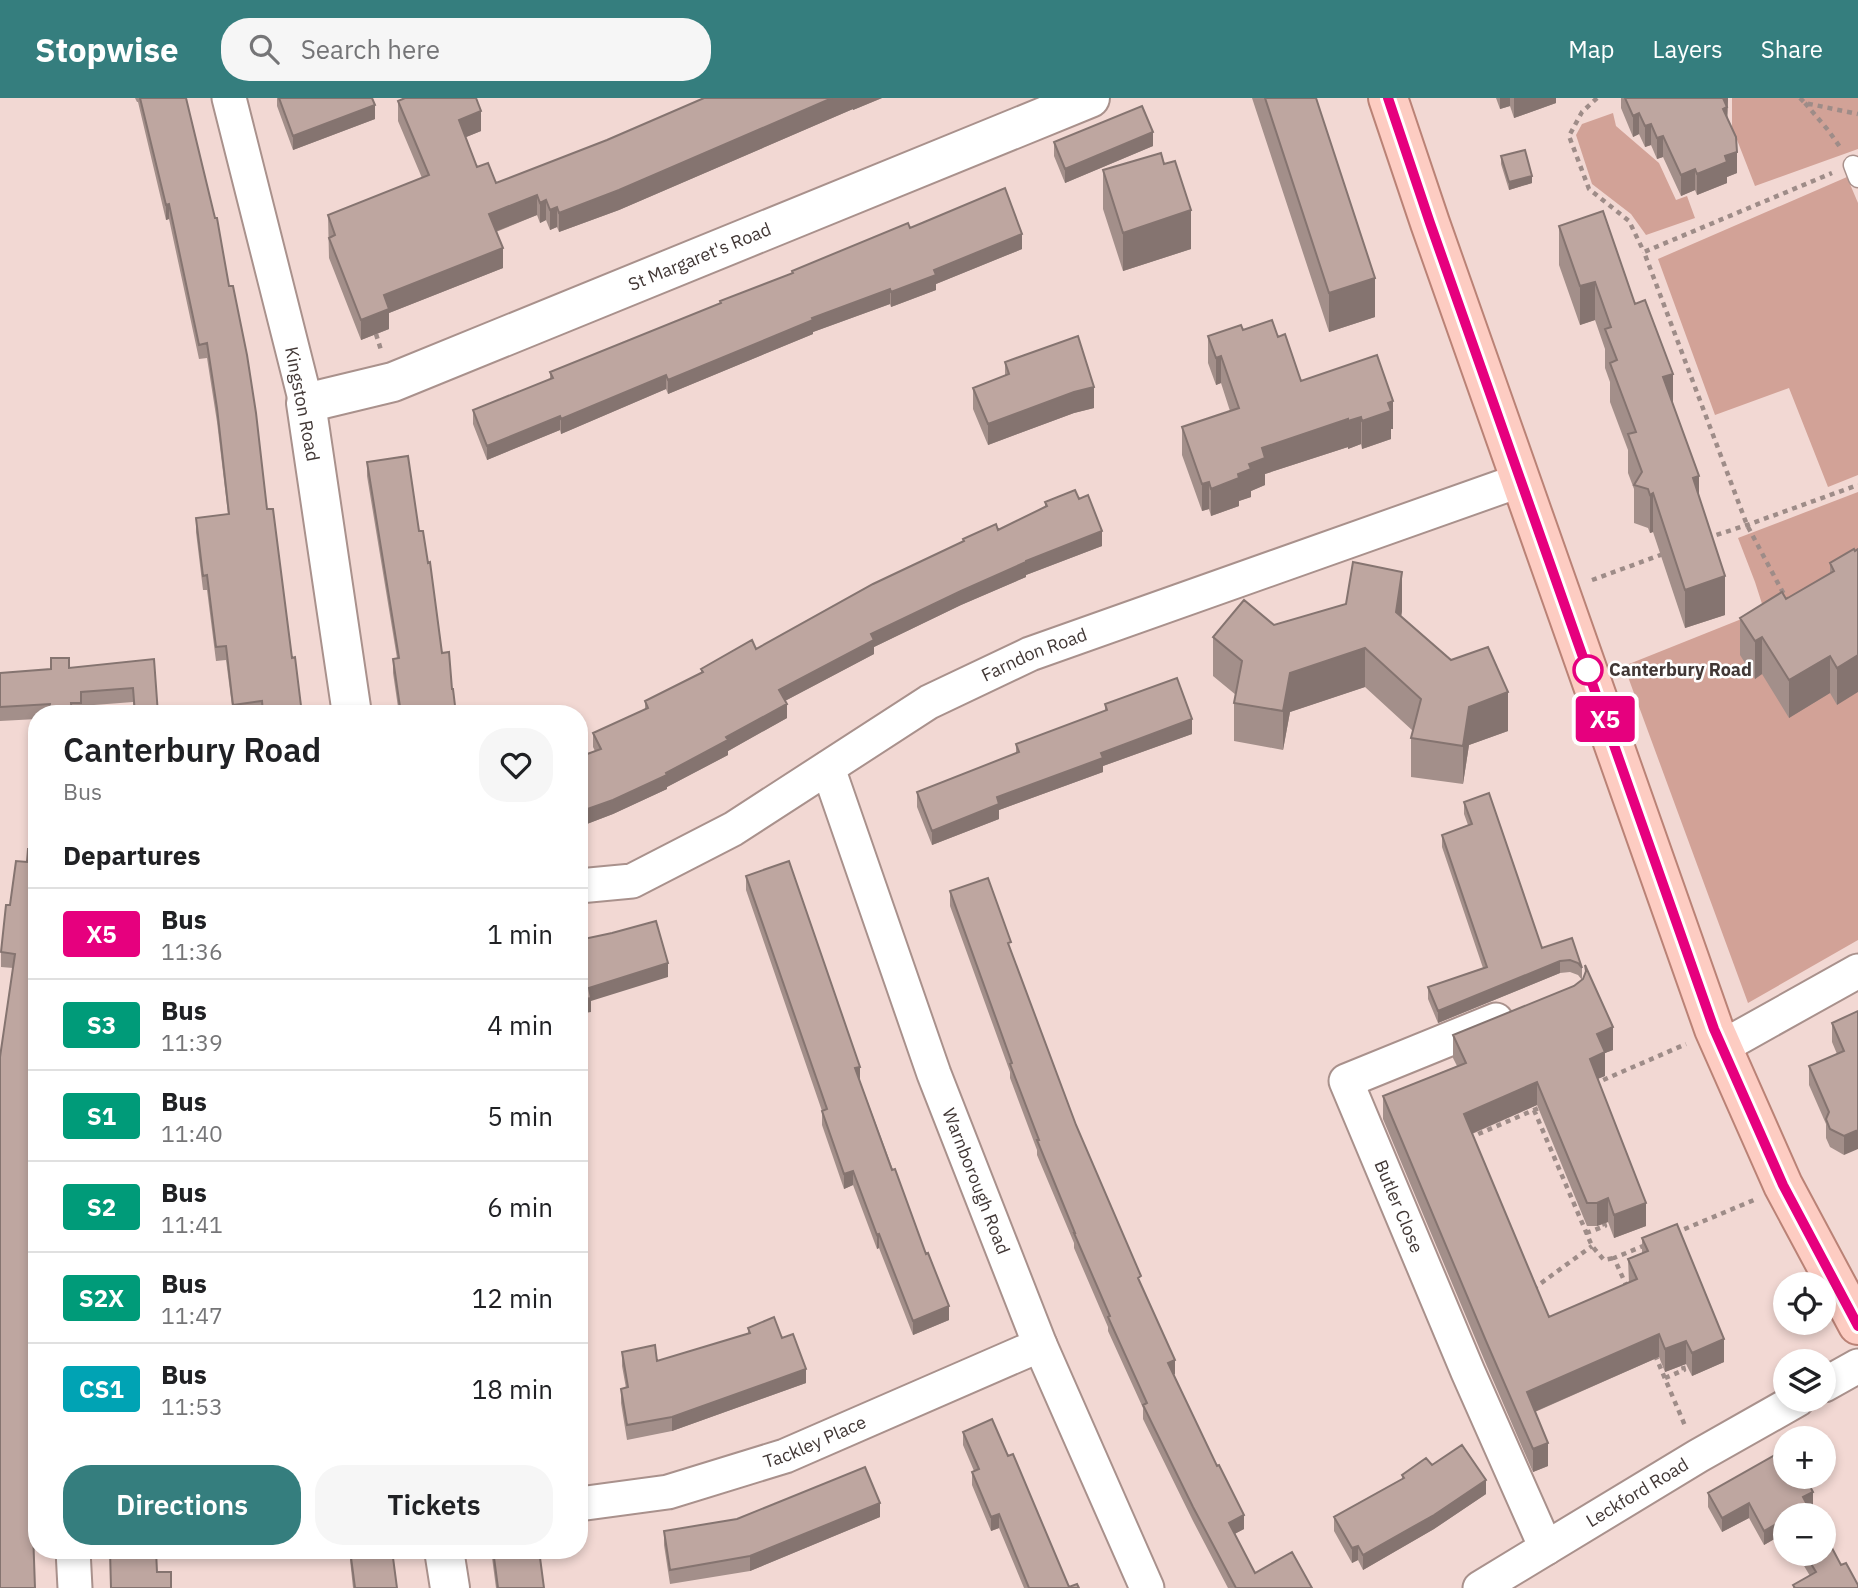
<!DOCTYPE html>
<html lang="en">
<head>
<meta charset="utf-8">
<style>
	body { margin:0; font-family:"IBM Plex Sans",sans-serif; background:#f6f6f6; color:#202124; height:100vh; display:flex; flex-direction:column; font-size:26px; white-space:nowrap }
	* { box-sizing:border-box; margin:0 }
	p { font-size:23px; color:#757577 }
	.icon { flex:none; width:38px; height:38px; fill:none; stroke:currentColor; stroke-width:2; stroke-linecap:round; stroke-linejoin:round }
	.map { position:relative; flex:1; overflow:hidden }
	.sheet { position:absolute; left:28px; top:607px; width:560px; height:854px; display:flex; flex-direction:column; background:#fff; border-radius:28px; box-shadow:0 4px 10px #0003 }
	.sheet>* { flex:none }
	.badge { padding:0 14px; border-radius:5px; font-size:24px; line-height:46px }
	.tools { position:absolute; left:1773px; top:1174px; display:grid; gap:14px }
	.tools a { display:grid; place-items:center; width:63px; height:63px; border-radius:50%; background:#fff; box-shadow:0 4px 10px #0003; font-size:35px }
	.map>.badge { position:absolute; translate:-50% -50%; box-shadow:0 0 0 4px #fff }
	h2 { padding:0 35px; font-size:26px; line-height:63px }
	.round { display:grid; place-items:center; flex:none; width:74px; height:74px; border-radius:28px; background:#f6f6f6 }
	.overview { display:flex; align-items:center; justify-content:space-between; height:119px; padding:0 35px }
	h1 { font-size:33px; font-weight:600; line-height:52px }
	.primary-button { display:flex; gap:14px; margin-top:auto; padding:14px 35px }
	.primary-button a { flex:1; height:80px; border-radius:28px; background:#357e7e; color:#fff; font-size:28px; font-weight:600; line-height:80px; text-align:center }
	.primary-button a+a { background:#f6f6f6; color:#202124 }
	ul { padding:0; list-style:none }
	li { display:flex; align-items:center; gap:21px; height:91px; padding:0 35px; border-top:2px solid #e0e0e0 }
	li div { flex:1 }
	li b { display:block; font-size:26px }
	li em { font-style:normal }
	li .badge { min-width:77px; font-weight:700; text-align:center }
	header { display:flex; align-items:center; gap:42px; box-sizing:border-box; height:98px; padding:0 35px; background:#357e7e; color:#fff }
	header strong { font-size:33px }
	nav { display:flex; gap:38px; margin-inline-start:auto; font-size:24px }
	.search { width:490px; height:63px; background:#f6f6f6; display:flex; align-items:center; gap:18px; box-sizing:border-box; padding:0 24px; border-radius:28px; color:#757577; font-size:26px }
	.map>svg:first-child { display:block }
	.green { fill:#d2a297 }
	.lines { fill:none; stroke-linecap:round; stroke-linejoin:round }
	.service-casing { stroke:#a9918c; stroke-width:21 }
	.minor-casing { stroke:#a9918c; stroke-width:37 }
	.tertiary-casing { stroke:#a9918c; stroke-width:42 }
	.primary-casing { stroke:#ba8276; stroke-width:42 }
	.path { stroke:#9e8c88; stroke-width:4.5; stroke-dasharray:5 5; stroke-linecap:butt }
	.service { stroke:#fff; stroke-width:18 }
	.minor { stroke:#fff; stroke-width:33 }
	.tertiary { stroke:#fff; stroke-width:38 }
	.primary { stroke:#fdccc2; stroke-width:38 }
	.wall { fill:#a38f8a }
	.shaded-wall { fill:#857470 }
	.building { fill:#bea6a0; stroke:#857470; stroke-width:2 }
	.line-casing { stroke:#fff; stroke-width:16 }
	.line { stroke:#e6007e; stroke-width:10 }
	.stop-dot { fill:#fff; stroke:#e6007e; stroke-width:3.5 }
	.labels { text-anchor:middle; stroke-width:5; stroke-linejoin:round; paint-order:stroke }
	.street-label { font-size:18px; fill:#413735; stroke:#fff }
	.stop-label { font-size:18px; font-weight:bold; fill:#413735; stroke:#fff; text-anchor:start }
</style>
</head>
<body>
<header>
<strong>Stopwise</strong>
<div class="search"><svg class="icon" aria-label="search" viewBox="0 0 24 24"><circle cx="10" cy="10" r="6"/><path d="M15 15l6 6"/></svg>Search here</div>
<nav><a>Map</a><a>Layers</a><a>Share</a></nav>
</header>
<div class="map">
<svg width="1858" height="1490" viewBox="0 0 1858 1490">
	<rect width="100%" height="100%" fill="#f2d8d3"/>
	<path class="green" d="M1732,0H1858V51L1755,88L1732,29Z
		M1613,15L1616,28L1659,65L1676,102L1687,98L1695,120L1646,137L1631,116L1592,86L1576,37L1582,26Z
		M1847,79L1858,105V377L1828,389L1789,290L1715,317L1658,161Z
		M1858,394V842L1748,905L1624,568L1764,512L1755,484L1738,440Z"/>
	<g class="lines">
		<defs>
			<path id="service" d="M1853,67L1858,80"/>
			<g id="minor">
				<path d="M229,0L306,305"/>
				<path id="s1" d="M828,670L934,976L1040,1247L1147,1490"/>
				<path id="s2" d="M579,788L632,783L733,731L929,604L1030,556L1521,382"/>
				<path id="s3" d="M1496,922L1346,983L1468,1274L1546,1450"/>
				<path d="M1722,949L1858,873"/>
				<path d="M1824,1287L1858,1268"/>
				<path id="s4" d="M579,1406L668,1394L785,1358L1040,1247"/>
				<path d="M73,1452L75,1490"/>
				<path id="s5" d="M1480,1490L1698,1358L1797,1302"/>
			</g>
			<g id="tertiary">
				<path id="s6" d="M352,616L306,305L393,284L1090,0"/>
				<path d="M444,1452L450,1490"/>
			</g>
			<path id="primary" d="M1388,0L1430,125L1714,931L1783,1087L1858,1227"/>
		</defs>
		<use href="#service" class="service-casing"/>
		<use href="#minor" class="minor-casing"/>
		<use href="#tertiary" class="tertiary-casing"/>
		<use href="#primary" class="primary-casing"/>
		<path class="path" d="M1597,0L1582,14L1569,38L1589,91L1629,123L1644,154
			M1800,0L1805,5L1858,16
			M1805,5L1828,32L1840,49
			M376,236L381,252
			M1707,440L1747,427L1858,387
			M1592,482L1666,455
			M1788,504L1747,427L1644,154L1832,75
			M1594,986L1686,946
			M1534,1012L1592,1148L1604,1162L1614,1160
			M1469,1040L1541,1009
			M1586,1135L1605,1128L1604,1125
			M1675,1135L1754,1102
			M1627,1189L1614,1160L1648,1146
			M1533,1191L1592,1148
			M1655,1257L1686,1330
			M1665,1280L1684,1272L1683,1268"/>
		<use href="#service" class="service"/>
		<use href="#minor" class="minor"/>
		<use href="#tertiary" class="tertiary"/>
		<use href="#primary" class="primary"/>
	</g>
	<path class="wall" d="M135,0H186L267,411L302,616H233L226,562L216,563L207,492H203L196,434V420L228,416L217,324L207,260L199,261L169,121L166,122L138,4H137Z
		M277,0H372L375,21L293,52L277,8Z
		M704,0H882L853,12V11L619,112L559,134L557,129L550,132L546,122L540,125L537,117L496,134L503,170L389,215V231L361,242L329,160L328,117L422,80L398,23V3L481,33L466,39L477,69L496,85L607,42Z
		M1252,0H1316L1375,219L1329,234Z
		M1496,0H1556V5L1514,20L1510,8L1500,11Z
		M1621,0H1728L1727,21L1737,75L1727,79V85L1697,97L1695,92L1681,98L1663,59L1657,61L1651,47L1645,49L1639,36L1633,39L1621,10Z
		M1054,44L1153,48L1065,85L1054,58Z
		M1501,58L1532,85L1509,92L1501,66Z
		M1103,72L1191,151L1123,173L1103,111Z
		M1559,128L1635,206L1673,306L1699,397L1725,517L1685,530L1653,434L1650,435L1648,430L1634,425V391L1628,375V352L1610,304V284L1605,270V251L1595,222L1580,227L1559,167Z
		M910,130L1022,151L936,186V192L891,209L890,206L813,234V236L668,296L666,291L561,336L560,332L487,362L473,326V312L550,281V274Z
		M1243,232L1278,239L1301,283L1393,331H1391V341L1362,351L1361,346L1348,351V349L1265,376V387L1251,393V399L1239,403V408L1211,418L1209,411L1202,413L1182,357V329L1230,313L1221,285L1216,287L1208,265V238Z
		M1005,264L1094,310L1074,315L988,347L973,311V290L1005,278Z
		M367,364L419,433L442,555L452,591L456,616H399L393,575V561L397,560L367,378Z
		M1079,401L1102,448L1026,477V479L961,507L874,549V556L785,603L787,620L728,653V657L667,689V691L613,716L579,729V659L595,653L593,649V635L645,611V603L701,576V571L756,551L963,444V441L998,432L1045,409V404Z
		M1854,451L1837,607L1830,595L1789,620L1762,576L1755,581L1740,557V520L1786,501L1830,475V465Z
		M1402,513L1401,518L1508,633L1469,647L1463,686L1411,679V640L1413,633L1365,589L1290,614L1283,652L1234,643V605L1236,597L1213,578V539L1274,527Z
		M154,561L158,616H134L133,604L81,608V616H37V621L0,623V575L69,570Z
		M1105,606L1192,636L1103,668V674L999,712V721L932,747L917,709V694L1016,655V646L1105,613Z
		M1464,704L1542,850L1572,840L1582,870V881L1613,952L1605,955V978L1597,981L1646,1128L1614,1140L1608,1124L1597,1128H1587L1537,1007L1472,1036L1549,1219L1629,1185L1628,1161L1642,1155V1140L1724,1264L1692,1278L1686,1266L1665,1274L1659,1259L1535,1314L1548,1368L1533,1374L1486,1266L1383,1021V998L1457,968L1453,960V937L1574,888L1582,882L1578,877L1570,874L1560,875L1438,925L1428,901V889L1483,870L1442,749V737L1468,727L1464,716Z
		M16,763L31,1237L32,1390H31L13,870L1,869V854L10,807Z
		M746,778L860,983L949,1222L913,1237L879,1150L877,1151L853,1087L844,1091L822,1027V1013L746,792Z
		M950,793L1011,853L1076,1027L1141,1188L1175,1276L1174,1277L1244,1431L1234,1436L1255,1475L1312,1490H1228L1193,1423L1143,1321V1310L1108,1233V1229L1074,1150V1145L1037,1057V1052L1010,980V974L950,808Z
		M1858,913L1844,1057L1830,1049L1826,1040V1026L1809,987V968L1837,956L1832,944V925Z
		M748,1230L782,1240L806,1285L672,1333L627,1342L621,1305V1291L626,1290L622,1268V1254L657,1263L748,1236Z
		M963,1334L1008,1358L1069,1489L1079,1490H1024L999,1430L991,1433L972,1387V1374L974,1373L963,1347Z
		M1432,1367L1486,1396L1434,1431L1363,1472L1358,1462L1352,1465L1334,1433V1419L1402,1381V1377Z
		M1708,1395L1813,1408L1785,1418V1435L1764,1447L1749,1420L1722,1434L1708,1409Z
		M880,1419L750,1473L670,1486L664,1447V1433L737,1421Z
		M349,1452H392L397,1490H353Z
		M491,1452H539L544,1490H496Z
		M1797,1456H1824L1841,1467L1858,1490H1793V1487L1810,1478Z"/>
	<path class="shaded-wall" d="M832,0H853V11L619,112L559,134V115Z
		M853,0H882L853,12Z
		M1500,0H1510V8L1500,11Z
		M1514,0H1556V5L1514,20Z
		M1722,0H1728L1727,30L1723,32Z
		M375,7V21L293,52V38Z
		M481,13V33L459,42V22Z
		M1639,15V36L1633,39V18Z
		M1651,26V47L1645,49V28Z
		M1153,34V48L1065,85V71Z
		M1663,38V59L1657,61V40Z
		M1737,54V75L1727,79V85L1697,97V76L1725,58Z
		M1695,71V92L1681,98V77Z
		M1532,78V85L1509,92V84Z
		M537,97V117L489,136V116Z
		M546,102V122L540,125V105Z
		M169,106V121L166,122V107Z
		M557,109V129L550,132V112Z
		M1191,112V151L1123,173V135Z
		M1022,136V151L936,186V192L891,209V194L934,172Z
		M503,150V170L389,215V231L361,242V222L384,197Z
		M1375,180V219L1329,234V195Z
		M1595,184V222L1580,227V188Z
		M890,191V206L813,234V236L668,296V282L812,220Z
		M1221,258V285L1216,287V260Z
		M1673,276V315L1663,279Z
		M666,277V291L561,336V321Z
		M1094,289V310L1074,315L988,347V326L1074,294Z
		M1393,303V331H1391V341L1362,351V323L1388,305Z
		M560,318V332L487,362V348Z
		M1361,319V346L1348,351V323Z
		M1348,321V349L1265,376V387L1251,393V399L1239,403V408L1211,418V391L1238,376L1249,366L1262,350Z
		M1699,378V417L1693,380Z
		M1209,384V411L1202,413V386Z
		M1653,395V434L1650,435V397Z
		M1102,433V448L1026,477V479L961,507L874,549V556L779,606V592L871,536L1026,463Z
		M1402,474V513L1396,552V514Z
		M1725,478V517L1685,530V492Z
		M1762,539V576L1755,581V543Z
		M1365,550V589L1290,614L1283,652V613L1290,575Z
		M1858,557V594L1837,607V570Z
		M1830,558V595L1789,620V582Z
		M1508,594V633L1469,647L1463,686V648L1469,609Z
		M787,606V620L728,653V657L667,689V691L613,716L579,729V714L666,675L726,639Z
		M1192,621V636L1103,668V674L999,712V721L932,747V733L997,699L1101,655Z
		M1560,863V875L1438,925V913Z
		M668,865V879L591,903V914L579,916V902L589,890Z
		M1613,929V952L1605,955V978L1590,984V961L1597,936Z
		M860,969V983L855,970Z
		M1537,984V1007L1464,1039V1016Z
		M1858,1032V1051L1844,1057V1038Z
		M853,1073V1087L844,1091V1076Z
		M1608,1100V1124L1597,1128V1105Z
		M37,1101V1116L31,1240V1226Z
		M1646,1105V1128L1614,1140V1117Z
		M879,1136V1150L877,1151V1137Z
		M949,1208V1222L913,1237V1223Z
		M1659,1236V1259L1527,1317V1294Z
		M1724,1241V1264L1692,1278V1255Z
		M1686,1243V1266L1665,1274V1251Z
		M1175,1262V1276L1168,1279V1265Z
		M806,1271V1285L672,1333V1319Z
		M1548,1345V1368L1533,1374V1351Z
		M1486,1382V1396L1434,1431L1363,1472V1457Z
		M1813,1394V1408L1803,1413V1399Z
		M880,1405V1419L750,1473V1458Z
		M1749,1405V1420L1722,1434V1420Z
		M999,1416V1430L991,1433V1419Z
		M1244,1417V1431L1229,1439V1425Z
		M1785,1421V1435L1764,1447V1433Z
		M1358,1448V1462L1352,1465V1450Z"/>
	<path class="building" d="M140,0H186L215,120H217L229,188H233L247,257L256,315L267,411H273L292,560L295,559L302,616H265V614L263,615L262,603L233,607L226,548L216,549L207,477L203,478L196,420L229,416L217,310L207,245L199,247L169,106L166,107Z
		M279,0H372L375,7L293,38Z
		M405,0H476L481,13L459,22L477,69L488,65L496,85L607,42L704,0H832L619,92L559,115L557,109L550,112L546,102L540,105L537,97L489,116L503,150L384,197L389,211L361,222L329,140L335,137L328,117L429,77L398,3Z
		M1265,0H1316L1375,180L1329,195Z
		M1625,0H1723L1727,9L1723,11L1736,39L1737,54L1725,58L1727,64L1697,76L1695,71L1681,77L1663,38L1657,40L1651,26L1645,28L1639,15L1633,18Z
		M1142,8L1153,34L1065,71L1054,44Z
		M1525,52L1532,78L1509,84L1501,58Z
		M1161,55L1164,66L1175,63L1191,112L1123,135L1103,72Z
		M1005,90L1022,136L934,172L936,177L891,194L890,191L812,220L813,222L668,282L666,277L561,321L560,318L487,348L473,312L553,280L550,274L721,205L720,203L793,175L792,173L908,125L910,130L922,125Z
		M1603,113L1635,206L1645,202L1673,276L1663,279L1699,378L1693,380L1725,478L1685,492L1653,395L1650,397L1648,391L1634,387L1642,374L1628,336L1636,334L1610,265L1617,262L1605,231L1611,229L1595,184L1580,188L1559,128Z
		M1272,222L1278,239L1285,236L1301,283L1377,257L1393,303L1388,305L1391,313L1362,323L1361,319L1348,323V321L1262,350L1265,360L1249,366L1251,371L1238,376L1239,380L1211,391L1209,384L1202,386L1182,329L1239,310L1221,258L1216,260L1208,238L1241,227L1243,232Z
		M1078,238L1094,289L1074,294L988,326L973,290L1009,276L1005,264Z
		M408,358L419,433H423L428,465L430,464L442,555L449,554L452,591H453L456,616H401L393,561L399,560L367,364Z
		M1075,392L1079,401L1088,397L1102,433L1026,463V464L961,493L871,536L874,542L779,592L787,606L726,639L728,642L666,675L667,677L613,702L579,714V659L601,651L593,635L648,610L645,603L703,574L701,571L752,542L756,551L873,486L964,443L963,441L996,426L998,432L1047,408L1045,404Z
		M1854,451L1855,453L1858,451V557L1837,570L1830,558L1789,582L1762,539L1755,543L1740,520L1782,494L1786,501L1834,473L1830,465Z
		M1353,464L1402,474L1396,514L1451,562L1488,549L1508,594L1469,609L1463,648L1411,640L1421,601L1365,550L1290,575L1283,613L1234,605L1242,563L1213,539L1244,502L1274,527L1346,506Z
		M51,560H69V570L154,561L158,616H135L133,590L81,594V605H71L72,616H49L50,606L0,609V575L51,571Z
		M1177,580L1192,621L1101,655L1103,660L997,699L999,706L932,733L917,694L1019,654L1016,646L1107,612L1105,606Z
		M1489,695L1542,850L1572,840L1582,870L1578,865L1570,862L1560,863L1438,913L1428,889L1487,869L1442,737L1472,726L1464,704Z
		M28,751H37V1101L31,1226L32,1376H31L35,1490H0V959L15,856L1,854L6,807H10L16,763L27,764Z
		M789,763L860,969L855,970L892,1072L895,1071L926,1156L928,1155L949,1208L913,1223L879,1136L877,1137L853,1073L844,1076L822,1013L827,1011L746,778Z
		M988,780L1011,844L1008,845L1076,1027L1141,1178L1138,1180L1175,1262L1168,1265L1217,1368L1219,1367L1244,1417L1229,1425L1255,1475L1292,1454L1312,1490H1236L1193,1409L1143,1307L1147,1305L1108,1219L1110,1218L1074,1135H1075L1037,1042H1039L1010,966L1012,965L950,793Z
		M656,823L668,865L589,890L591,900L579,902V842L612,835Z
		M1585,867L1613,929L1597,936L1605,954L1590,961L1646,1105L1614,1117L1608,1100L1597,1105H1587L1537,984L1464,1016L1549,1219L1637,1181L1628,1161L1648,1153L1642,1140L1677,1126L1724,1241L1692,1255L1686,1243L1665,1251L1659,1236L1527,1294L1548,1345L1533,1351L1486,1243L1383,998L1466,965L1453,937L1574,888L1583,881L1586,873Z
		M1858,913V1032L1844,1038L1830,1031L1826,1021L1829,1014L1809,968L1844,953L1832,925Z
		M774,1219L782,1240L793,1236L806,1271L672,1319L627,1327L621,1291L628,1289L622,1254L655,1247L657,1263L750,1235L748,1230Z
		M992,1321L1008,1358L1013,1356L1069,1489L1077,1486L1079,1490H1029L999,1416L991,1419L972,1374L979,1371L963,1334Z
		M1462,1347L1486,1382L1434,1417L1363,1457L1358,1448L1352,1450L1334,1419L1404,1380L1402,1377L1426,1360L1432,1367Z
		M1782,1353L1785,1358V1379H1805L1813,1394L1803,1399L1813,1418H1785V1421L1764,1433L1749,1405L1722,1420L1708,1395Z
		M865,1369L880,1405L750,1458L670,1472L664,1433L737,1421Z
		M1824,1435L1841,1467L1846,1465L1858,1487V1490H1795L1793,1487L1816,1474L1805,1456H1824Z
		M110,1452H156L157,1474H171V1490H111Z
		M350,1452H392L397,1490H355Z
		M493,1452H539L544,1490H498Z"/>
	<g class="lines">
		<defs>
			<path id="line" d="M1388,0L1430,125L1714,931L1783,1087L1858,1228"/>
		</defs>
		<use href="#line" class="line-casing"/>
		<use href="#line" class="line"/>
	</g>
	<circle class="stop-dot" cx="1588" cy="572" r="14"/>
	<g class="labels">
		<g class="street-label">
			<text dy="6" stroke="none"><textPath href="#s6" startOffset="735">St Margaret's Road</textPath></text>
			<text transform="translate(302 306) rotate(79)" y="6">Kingston Road</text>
			<text dy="6" stroke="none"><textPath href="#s2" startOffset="516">Farndon Road</textPath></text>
			<text dy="6" stroke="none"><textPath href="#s1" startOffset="439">Warnborough Road</textPath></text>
			<text dy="6" stroke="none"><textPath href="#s3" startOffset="298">Butler Close</textPath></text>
			<text dy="6" stroke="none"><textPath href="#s4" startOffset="245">Tackley Place</textPath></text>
			<text dy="6" stroke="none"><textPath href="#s5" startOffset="184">Leckford Road</textPath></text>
		</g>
		<g class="stop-label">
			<text x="1609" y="578">Canterbury Road</text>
		</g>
	</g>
</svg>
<div class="tools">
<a><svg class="icon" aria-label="locate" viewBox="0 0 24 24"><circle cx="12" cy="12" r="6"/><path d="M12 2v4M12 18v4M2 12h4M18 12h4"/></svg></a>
<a><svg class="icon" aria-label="layers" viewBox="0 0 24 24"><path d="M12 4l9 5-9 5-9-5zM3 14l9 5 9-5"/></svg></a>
<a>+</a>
<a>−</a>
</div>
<b class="badge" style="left:1605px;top:621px;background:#e6007e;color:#fff">X5</b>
<section class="sheet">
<div class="overview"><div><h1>Canterbury Road</h1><p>Bus</p></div><a class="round"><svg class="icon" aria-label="heart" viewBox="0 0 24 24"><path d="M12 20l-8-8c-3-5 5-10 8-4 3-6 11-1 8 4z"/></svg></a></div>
<h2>Departures</h2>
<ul>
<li><span class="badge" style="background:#e6007e;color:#fff">X5</span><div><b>Bus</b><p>11:36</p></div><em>1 min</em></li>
<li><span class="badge" style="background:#009b79;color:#fff">S3</span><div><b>Bus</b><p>11:39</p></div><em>4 min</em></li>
<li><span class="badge" style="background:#009b79;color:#fff">S1</span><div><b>Bus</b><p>11:40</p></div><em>5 min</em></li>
<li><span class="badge" style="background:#009b79;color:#fff">S2</span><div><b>Bus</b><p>11:41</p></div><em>6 min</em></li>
<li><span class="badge" style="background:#009b79;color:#fff">S2X</span><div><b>Bus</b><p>11:47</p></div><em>12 min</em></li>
<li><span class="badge" style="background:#00a3b4;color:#fff">CS1</span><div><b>Bus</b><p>11:53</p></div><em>18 min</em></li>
</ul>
<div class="primary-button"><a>Directions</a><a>Tickets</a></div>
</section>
</div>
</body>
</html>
